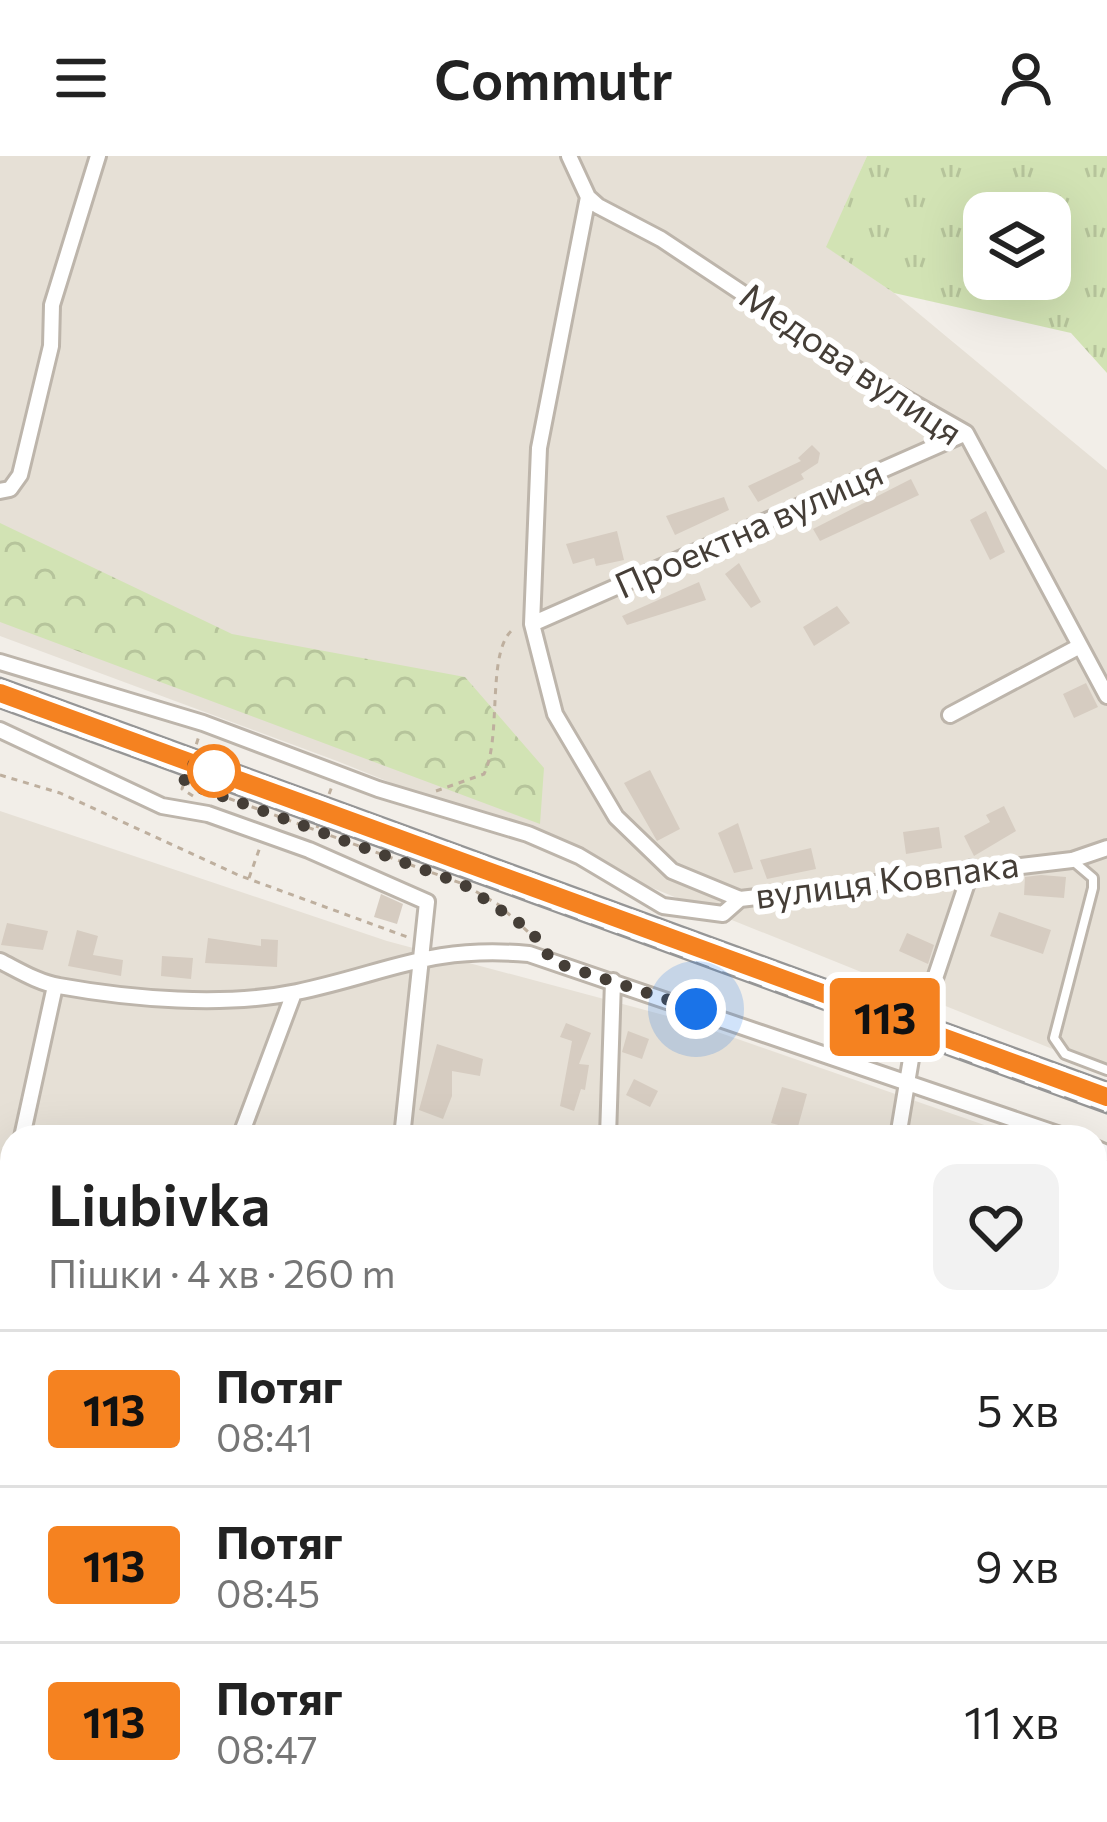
<!DOCTYPE html>
<html lang="uk">
<head>
<meta charset="utf-8">
<style>
	body { margin:0; font-family:Commissioner,sans-serif; background:#f2f2f2; color:#222; height:100vh; display:flex; flex-direction:column; font-size:45px; white-space:nowrap }
	* { box-sizing:border-box; margin:0 }
	p { font-size:39px; color:#767676 }
	.icon { flex:none; width:66px; height:66px; fill:none; stroke:currentColor; stroke-width:2; stroke-linecap:round; stroke-linejoin:round }
	.map { position:relative; flex:1; overflow:hidden }
	.drawer { position:absolute; left:0px; top:969px; width:1107px; height:699px; display:flex; flex-direction:column; background:#fff; border-radius:36px 36px 0 0; box-shadow:0 12px 48px #0002 }
	.drawer>* { flex:none }
	.badge { padding:0 24px; border-radius:9px; font-size:42px; line-height:78px }
	.fabs { position:absolute; left:963px; top:36px; display:grid; gap:24px }
	.fabs a { display:grid; place-items:center; width:108px; height:108px; border-radius:24px; background:#fff; box-shadow:0 12px 48px #0002; font-size:60px }
	.you { position:absolute; width:60px; height:60px; margin:-30px; border:9px solid #fff; border-radius:50%; background:#1a73e8; box-shadow:0 0 0 18px #1a73e833 }
	.map>.badge { position:absolute; translate:-50% -50%; box-shadow:0 0 0 6px #fff }
	.round { display:grid; place-items:center; flex:none; width:126px; height:126px; border-radius:24px; background:#f2f2f2 }
	.head { display:flex; align-items:center; justify-content:space-between; height:204px; padding:0 48px }
	h1 { font-size:57px; font-weight:600; line-height:90px }
	ul { padding:0; list-style:none }
	li { display:flex; align-items:center; gap:36px; height:156px; padding:0 48px; border-top:3px solid #e0e0e0 }
	li div { flex:1 }
	li b { display:block; font-size:45px }
	li em { font-style:normal }
	li .badge { min-width:132px; font-weight:700; text-align:center }
	header { display:flex; justify-content:space-between; align-items:center; height:156px; padding:0 48px; background:#fff; font-size:54px; font-weight:600 }
	.map>svg:first-child { display:block }
	.residential { fill:#e6e0d6 }
	.forest { fill:url(#forest-crowns) }
	.park { fill:url(#park-tufts); fill-rule:evenodd }
	.building { fill:#d6ccc1 }
	.lines { fill:none; stroke-linecap:round; stroke-linejoin:round }
	.service-casing { stroke:#bdb5ab; stroke-width:14 }
	.minor-casing { stroke:#bdb5ab; stroke-width:20 }
	.path { stroke:#beaf9e; stroke-width:3; stroke-dasharray:6 6; stroke-linecap:butt }
	.service { stroke:#fff; stroke-width:8 }
	.minor { stroke:#fff; stroke-width:14 }
	.rail-casing { stroke:#969696; stroke-width:9 }
	.rail { stroke:#fff; stroke-width:4.5; stroke-dasharray:14; stroke-linecap:butt }
	.line-casing { stroke:#fff; stroke-width:27 }
	.line { stroke:#f58220; stroke-width:18 }
	.walk { stroke:#453e37; stroke-width:12; stroke-dasharray:0 21.6 }
	.stop-dot { fill:#fff; stroke:#f58220; stroke-width:6 }
	.labels { text-anchor:middle; stroke-width:12; stroke-linejoin:round; paint-order:stroke }
	.street-label { font-size:36px; fill:#453e37; stroke:#fff }
</style>
</head>
<body>
<header><svg class="icon" aria-label="menu" viewBox="0 0 24 24"><path d="M4 6h16M4 12h16M4 18h16"/></svg>Commutr<svg class="icon" aria-label="person" viewBox="0 0 24 24"><circle cx="12" cy="8" r="4"/><path d="M4 21q1-7 8-7t8 7"/></svg></header>
<div class="map">
<svg width="1107" height="1666" viewBox="0 0 1107 1666">
	<defs>
		<pattern id="forest-crowns" width="20" height="18" patternUnits="userSpaceOnUse" patternTransform="scale(3)"><rect width="20" height="18" fill="#d2e3b4"/><path d="M2 6a3 3 0 1 1 6 0M12 15a3 3 0 1 1 6 0" fill="none" stroke="#b6c49b"/></pattern>
		<pattern id="park-tufts" width="24" height="20" patternUnits="userSpaceOnUse" patternTransform="scale(3)"><rect width="24" height="20" fill="#d2e3b4"/><path d="M3 7l-1-3M5 7V3M7 7l1-3M15 17l-1-3M17 17v-4M19 17l1-3" fill="none" stroke="#b6c49b"/></pattern>
	</defs>
	<rect width="100%" height="100%" fill="#f2eee8"/>
	<path class="residential" d="M0,0H867L827,91L894,137L1107,314V915L337,605L0,480Z
		M0,655L387,785L686,865L1019,981H12V1656H1095V1006L1107,1009V1666H0Z"/>
	<path class="forest" d="M0,367L232,478L465,521L544,612L540,668L0,466Z"/>
	<path class="park" d="M867,0H1107V217L1071,177L894,137L826,91ZM984,57H1050V123H984Z"/>
	<path class="building" d="M812,289L820,297L818,307L801,318L804,323L758,346L748,330L801,305L798,302Z
		M911,323L919,339L820,385L813,373Z
		M724,341L729,354L675,379L666,360Z
		M986,355L1005,396L990,404L970,364Z
		M617,375L624,404L596,410L594,402L573,408L566,388Z
		M739,407L761,446L751,452L725,418Z
		M699,426L706,444L627,469L622,460Z
		M837,450L850,467L814,490L803,471Z
		M1086,527L1098,551L1074,562L1063,538Z
		M650,614L680,673L657,685L624,627Z
		M1004,650L1016,675L974,700L964,680L990,666L986,659Z
		M738,667L753,713L734,717L718,677Z
		M939,671L942,692L906,698L903,676Z
		M811,692L816,713L767,723L760,704Z
		M1041,719L1066,721L1064,742L1024,739L1025,721Z
		M381,738L403,748L397,768L374,761Z
		M999,756L1051,774L1043,798L990,780Z
		M7,767L48,775L43,794L1,789Z
		M77,774L98,780L93,799L123,804L121,820L68,810Z
		M907,777L934,789L928,808L899,795Z
		M208,782L261,790V783L278,784L277,811L205,807Z
		M162,800L193,802L191,823L161,820Z
		M566,867L591,877L579,908L589,909L585,934L581,933L574,955L560,950L572,885L560,881Z
		M628,875L649,883L642,903L622,896Z
		M437,888L483,903L480,920L452,915V940L443,963L419,954Z
		M634,923L658,935L650,951L626,939Z
		M782,931L807,938L797,974L771,967Z
		M12,1065V1118L0,1139V1077Z"/>
	<g class="lines">
		<defs>
			<path id="service" d="M1073,705L1093,722V732L1054,882L1065,898L1107,914"/>
			<path id="minor" d="M569,0L588,41L598,50L661,83L873,224L966,277L1107,540
				M588,41L539,292L532,468L555,558L616,661L672,715L740,743L1072,704L1107,692
				M0,335L10,333L20,319L51,190L52,149L98,0
				M532,468L966,277
				M0,506L203,567L378,633L528,678L579,700L663,750L723,758L740,743
				M950,559L1080,490
				M0,574L162,650L208,658L309,694L427,746L402,981
				M0,805C18,814 39,827 59,830C131,843 224,851 297,836C388,817 429,789 529,798L1066,981
				M22,981L55,830
				M240,981L294,837
				M608,981L613,825
				M898,981L914,885L972,712
				M1095,992L1107,997
				M0,1044L12,1028
				M1095,1393L1107,1301
				M0,1561L12,1532
				M131,1666L135,1656
				M443,1666L447,1656
				M755,1666L758,1656
				M1072,1666V1656"/>
		</defs>
		<use href="#service" class="service-casing"/>
		<use href="#minor" class="minor-casing"/>
		<path class="path" d="M0,619L60,637L238,719L410,782
			M184,626L463,728L499,749L539,786
			M436,635L484,618C503,580 485,491 515,472
			M193,640L182,633L199,580
			M317,672L332,630
			M249,722L260,691"/>
		<use href="#service" class="service"/>
		<use href="#minor" class="minor"/>
		<defs>
			<path id="rail" d="M0,525L1107,929
				M0,549L1107,954"/>
		</defs>
		<use href="#rail" class="rail-casing"/>
		<use href="#rail" class="rail"/>
	</g>
	<g class="lines">
		<defs>
			<path id="line" d="M0,537L1107,941"/>
		</defs>
		<use href="#line" class="line-casing"/>
		<use href="#line" class="line"/>
		<path class="walk" d="M214,615L190,607L184,626L463,728L531,775L553,806L696,853"/>
	</g>
	<circle class="stop-dot" cx="214" cy="615" r="24"/>
	<g class="labels">
		<g class="street-label">
			<text transform="translate(851 208) rotate(34)" y="13">Медова вулиця</text>
			<text transform="translate(749 373) rotate(-24)" y="13">Проектна вулиця</text>
			<text transform="translate(887 724) rotate(-7)" y="13">вулиця Ковпака</text>
		</g>
	</g>
</svg>
<div class="fabs">
<a><svg class="icon" aria-label="layers" viewBox="0 0 24 24"><path d="M12 4l9 5-9 5-9-5zM3 14l9 5 9-5"/></svg></a>
</div>
<div class="you" style="left:696px;top:853px"></div>
<b class="badge" style="left:885px;top:861px;background:#f58220;color:#111">113</b>
<section class="drawer">
<div class="head"><div><h1>Liubivka</h1><p>Пішки · 4 хв · 260 m</p></div><a class="round"><svg class="icon" aria-label="heart" viewBox="0 0 24 24"><path d="M12 20l-8-8c-3-5 5-10 8-4 3-6 11-1 8 4z"/></svg></a></div>
<ul>
<li><span class="badge" style="background:#f58220;color:#111">113</span><div><b>Потяг</b><p>08:41</p></div><em>5 хв</em></li>
<li><span class="badge" style="background:#f58220;color:#111">113</span><div><b>Потяг</b><p>08:45</p></div><em>9 хв</em></li>
<li><span class="badge" style="background:#f58220;color:#111">113</span><div><b>Потяг</b><p>08:47</p></div><em>11 хв</em></li>
</ul>
</section>
</div>
</body>
</html>
